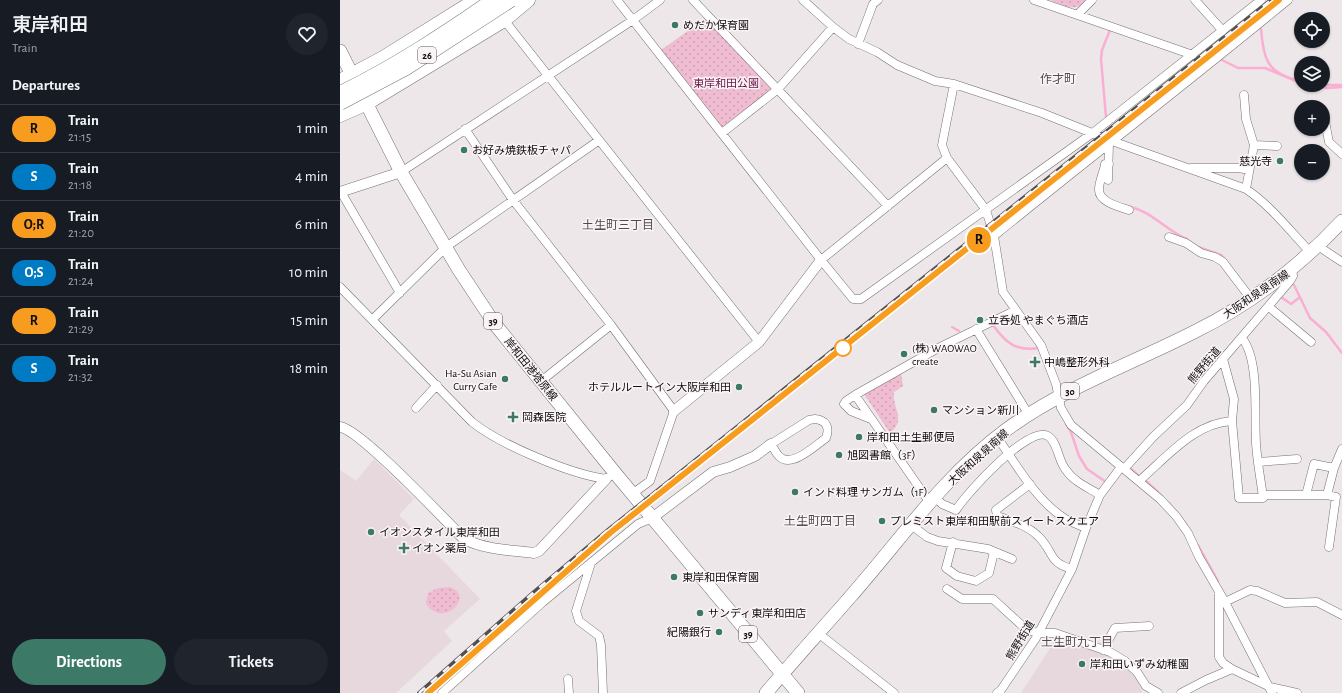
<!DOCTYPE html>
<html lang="en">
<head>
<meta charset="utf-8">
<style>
	body { margin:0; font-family:"Alegreya Sans","Noto Sans JP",sans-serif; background:#20242c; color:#f1f3f6; height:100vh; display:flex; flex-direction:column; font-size:15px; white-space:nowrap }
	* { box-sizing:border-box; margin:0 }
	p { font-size:13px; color:#9ea1a6 }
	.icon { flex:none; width:22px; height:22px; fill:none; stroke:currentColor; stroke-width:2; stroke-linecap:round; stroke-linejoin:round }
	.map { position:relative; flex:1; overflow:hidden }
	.details { display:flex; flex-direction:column; background:#171b24; width:340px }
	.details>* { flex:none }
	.badge { padding:0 8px; border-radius:13px; font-size:14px; line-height:26px }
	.fabs { position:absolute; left:954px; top:12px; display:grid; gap:8px }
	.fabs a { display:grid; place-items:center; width:36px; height:36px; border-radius:50%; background:#171b24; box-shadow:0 1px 3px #0004; font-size:20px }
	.map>.badge { position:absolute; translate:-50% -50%; box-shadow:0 0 0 2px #fff }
	h2 { padding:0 12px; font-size:15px; line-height:36px }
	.round { display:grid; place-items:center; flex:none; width:42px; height:42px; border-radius:21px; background:#20242c }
	.summary { display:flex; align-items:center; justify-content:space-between; height:68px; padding:0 12px }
	h1 { font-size:19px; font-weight:600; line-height:30px }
	.primary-button { display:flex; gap:8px; margin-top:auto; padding:8px 12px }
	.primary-button a { flex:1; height:46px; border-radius:24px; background:#3c7966; color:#fff; font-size:16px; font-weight:600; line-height:46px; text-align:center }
	.primary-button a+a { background:#20242c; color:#f1f3f6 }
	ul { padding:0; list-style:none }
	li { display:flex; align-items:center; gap:12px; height:48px; padding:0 12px; border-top:1px solid #363941 }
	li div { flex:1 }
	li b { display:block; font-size:15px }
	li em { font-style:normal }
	li .badge { min-width:44px; font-weight:700; text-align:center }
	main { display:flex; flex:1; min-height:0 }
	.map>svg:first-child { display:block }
	.built { fill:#e7d8de }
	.grass { fill:url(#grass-dots) }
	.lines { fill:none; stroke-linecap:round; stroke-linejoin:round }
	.stream { stroke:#faafd2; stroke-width:2.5 }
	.minor-casing { stroke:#767073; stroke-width:9 }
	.tertiary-casing { stroke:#767073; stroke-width:11 }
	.primary-casing { stroke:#767073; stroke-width:14 }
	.trunk-casing { stroke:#767073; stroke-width:15 }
	.minor { stroke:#fff; stroke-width:8 }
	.tertiary { stroke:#fff; stroke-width:10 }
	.primary { stroke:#fff; stroke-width:13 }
	.trunk { stroke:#fff; stroke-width:14 }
	.rail-casing { stroke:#524f51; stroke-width:4 }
	.rail { stroke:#fbf4f7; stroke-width:2.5; stroke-dasharray:8; stroke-linecap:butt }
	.trunk-bridge-casing { stroke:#767073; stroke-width:15; stroke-linecap:butt }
	.trunk-bridge { stroke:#fff; stroke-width:14 }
	.line-casing { stroke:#fff; stroke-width:9 }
	.line { stroke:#f79c1f; stroke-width:6 }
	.poi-dot { fill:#3c7966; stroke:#fbf4f7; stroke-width:1.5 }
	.stop-dot { fill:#fff; stroke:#f79c1f; stroke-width:2 }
	.labels { text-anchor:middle; stroke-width:3; stroke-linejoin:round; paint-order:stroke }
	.shield { fill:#fbf4f7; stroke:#555253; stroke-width:1 }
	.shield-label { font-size:10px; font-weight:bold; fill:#0e0c0d }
	.poi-label { font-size:11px; fill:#0e0c0d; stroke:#fbf4f7; text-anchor:start }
	.park-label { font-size:11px; fill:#671244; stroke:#fbf4f7 }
	.street-label { font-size:11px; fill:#0e0c0d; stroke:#fbf4f7 }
	.neighbourhood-label { font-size:12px; fill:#524c4e; stroke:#fbf4f7 }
</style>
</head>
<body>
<main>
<section class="details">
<div class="summary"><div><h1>東岸和田</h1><p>Train</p></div><a class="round"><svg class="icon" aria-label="heart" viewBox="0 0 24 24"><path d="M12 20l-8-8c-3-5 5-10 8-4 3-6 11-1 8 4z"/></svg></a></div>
<h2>Departures</h2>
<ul>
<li><span class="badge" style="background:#f79c1f;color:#111">R</span><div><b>Train</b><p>21:15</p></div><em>1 min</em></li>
<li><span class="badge" style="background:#007ac2;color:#fff">S</span><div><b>Train</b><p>21:18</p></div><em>4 min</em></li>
<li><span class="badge" style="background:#f79c1f;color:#111">O;R</span><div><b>Train</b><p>21:20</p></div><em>6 min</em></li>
<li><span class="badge" style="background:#007ac2;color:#fff">O;S</span><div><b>Train</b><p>21:24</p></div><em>10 min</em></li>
<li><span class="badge" style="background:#f79c1f;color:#111">R</span><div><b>Train</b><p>21:29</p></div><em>15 min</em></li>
<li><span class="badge" style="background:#007ac2;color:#fff">S</span><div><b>Train</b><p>21:32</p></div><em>18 min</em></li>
</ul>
<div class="primary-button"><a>Directions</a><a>Tickets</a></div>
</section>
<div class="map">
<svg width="1002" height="693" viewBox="0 0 1002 693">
	<defs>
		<pattern id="grass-dots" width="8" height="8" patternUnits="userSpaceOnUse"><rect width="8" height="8" fill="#efbcd2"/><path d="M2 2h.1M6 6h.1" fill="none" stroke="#cca0b3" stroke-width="1.8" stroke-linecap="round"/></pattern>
	</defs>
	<rect width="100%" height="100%" fill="#ede7e9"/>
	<path class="built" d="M34,459L74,499L59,515L140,599L104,631L112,641L56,693H0V470L16,481Z
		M718,636L765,653L788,667L804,688L801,693H681Z"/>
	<path class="grass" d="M710,0H748C734,13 726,6 710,0Z
		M366,18L434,90L383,129L321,50Z
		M561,373L563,386L554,392C552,409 567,419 550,433L524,394Z
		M110,587C136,596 103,629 86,604L88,593L98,588Z"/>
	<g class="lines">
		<path class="stream" d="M921,29C924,60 927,74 961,81
			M882,60L898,68H925L961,83
			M973,85L987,88L1002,87
			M983,85H1002
			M766,117L761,59L762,50L770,30
			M790,207C811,211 827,231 847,239
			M858,247L881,255L884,258
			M954,285L970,318L986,332L1002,353
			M941,297L951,304L960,297
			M653,325C665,342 676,352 698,348L699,350
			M612,327L619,331
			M726,424L731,432L739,456L747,469L766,482
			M790,468L799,476
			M806,481L818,492
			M829,503L846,524
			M858,545L878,581"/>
		<defs>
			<path id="minor" d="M277,0L481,260L513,299H521L754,132L921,0
				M353,0L548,206
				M463,0L493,27L509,39L537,52L557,65L595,81L614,84L702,113L772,141L906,189C931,206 950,231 971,253
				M694,0L853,55
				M855,0L883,31
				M738,14L752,0
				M164,20L419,342
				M518,44L533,4L538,0
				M614,84L602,145L607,158L646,210L654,236L663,292L701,345L716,384L721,408L731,425L820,499L836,516L848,533L859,557L885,602L932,693
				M904,95L906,119L914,145L906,189
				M983,111L989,142L1002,154
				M125,129L173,200L271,325L334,411L310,481L292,494
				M382,133L438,89L493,27
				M914,145L937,146
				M769,164H765C764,172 759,181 759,189C758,202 780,207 789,210
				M851,168H899L909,170
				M61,172L293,20L320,0
				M768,180L769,143
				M1,192L60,293
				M654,236C751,157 851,80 948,0
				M829,237L846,243L861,253L875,257L883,262L911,299
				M978,246L1002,262
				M481,260L607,158
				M0,287L132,422C161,445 230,474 266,479L269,477
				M929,307L971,342
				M33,319L106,247L258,141
				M636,329L689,415
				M902,338C920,360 914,416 916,443C917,462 921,480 923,498
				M200,382L271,325
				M515,395L600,347L676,310
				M76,408L97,385
				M475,419C486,420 490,427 486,438C476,445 452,468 440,457C436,454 434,448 431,444L469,420Z
				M531,419L511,411L504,404L506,401L515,395L590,503
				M892,421L899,498H923L926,495H987L994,468L1002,449
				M657,437C676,464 695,499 724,518C730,522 739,525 746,528
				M918,462L957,459
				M784,469L813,437L847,405L864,381L950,281L953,276L952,269
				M799,481C827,457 854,423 892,421L894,399L883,359
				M690,484L656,510L657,516C671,521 687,525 698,536C714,551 708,563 732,569
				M966,495L974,464L994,468
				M987,495L996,497L989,547
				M595,497L602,504L616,510C626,494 689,424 708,436C718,442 718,461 726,470C734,482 749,488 760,495
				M570,524L587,537L598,541L648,549L672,559
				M613,542L606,568L617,576L636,581L649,573L654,552
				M251,563L236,611L239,621L259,636L261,645L263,693
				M607,589L622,599H653L687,630L698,633H715L770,652L785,661L797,672L806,686L818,693
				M879,594V657L883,663L892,669
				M885,602L910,590L917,591L945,603L977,602L1002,615
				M478,633L554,693
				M763,650L775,628L809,626
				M228,679L229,693
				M102,693L203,602L298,524L312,518
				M657,693L661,690L696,638L732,569L746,528L760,495L781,467
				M841,693L866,680L892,669L930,687L957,693"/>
			<path id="tertiary" d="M0,192L61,172
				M334,411L419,342L481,260
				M0,427C21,430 104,519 124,539C146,550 171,550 194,553L199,551L266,479
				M312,518L373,472L390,467L415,456L431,444"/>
			<path id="primary" d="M0,51L61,172L119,270L154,323L275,473L458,693
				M426,693C454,660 483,628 511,596C561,539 605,475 666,430C723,388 791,364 854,332C911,304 959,267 1002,221"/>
			<path id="trunk" d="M0,81L43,58L136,0
				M0,115L27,103L164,20L188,0"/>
		</defs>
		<use href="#minor" class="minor-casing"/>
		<use href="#tertiary" class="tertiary-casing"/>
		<use href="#primary" class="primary-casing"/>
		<use href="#trunk" class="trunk-casing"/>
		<use href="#minor" class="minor"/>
		<use href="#tertiary" class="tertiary"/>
		<use href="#primary" class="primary"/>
		<use href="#trunk" class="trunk"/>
		<defs>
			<path id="rail" d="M186,607L207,589
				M79,693L194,592L268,530L931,0"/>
		</defs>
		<use href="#rail" class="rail-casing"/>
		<use href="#rail" class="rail"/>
		<defs>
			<path id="trunk-bridge" d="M0,93C54,67 104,34 153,0
				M0,103L68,67L171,0"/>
		</defs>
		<use href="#trunk-bridge" class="trunk-bridge-casing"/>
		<use href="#trunk-bridge" class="trunk-bridge"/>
	</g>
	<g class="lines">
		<defs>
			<path id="line" d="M88,693L270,533L939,0"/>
		</defs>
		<use href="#line" class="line-casing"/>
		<use href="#line" class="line"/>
	</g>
	<g class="poi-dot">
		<circle cx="335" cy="25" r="4"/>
		<circle cx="124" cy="150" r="4"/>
		<circle cx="940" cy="161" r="4"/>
		<circle cx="640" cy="320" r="4"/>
		<circle cx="564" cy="354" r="4"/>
		<path d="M693 356h4v4h4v4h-4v4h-4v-4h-4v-4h4z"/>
		<circle cx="165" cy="379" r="4"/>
		<circle cx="399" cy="387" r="4"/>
		<circle cx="594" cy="410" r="4"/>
		<path d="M171 411h4v4h4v4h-4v4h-4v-4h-4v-4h4z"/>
		<circle cx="519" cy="437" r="4"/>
		<circle cx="499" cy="455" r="4"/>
		<circle cx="455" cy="492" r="4"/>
		<circle cx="542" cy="521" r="4"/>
		<circle cx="31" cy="532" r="4"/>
		<path d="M62 542h4v4h4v4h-4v4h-4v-4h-4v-4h4z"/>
		<circle cx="334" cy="577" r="4"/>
		<circle cx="360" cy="613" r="4"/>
		<circle cx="379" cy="632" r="4"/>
		<circle cx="742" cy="664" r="4"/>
	</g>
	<circle class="stop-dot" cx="503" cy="348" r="8"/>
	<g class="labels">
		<g class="shield">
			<rect x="78" y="47" width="18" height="16" rx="3"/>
			<rect x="144" y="313" width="18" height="16" rx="3"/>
			<rect x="721" y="383" width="18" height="16" rx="3"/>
			<rect x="399" y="626" width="18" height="16" rx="3"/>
		</g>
		<g class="shield-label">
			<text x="87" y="59">26</text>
			<text x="153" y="325">39</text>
			<text x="730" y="395">30</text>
			<text x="408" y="638">39</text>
		</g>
		<g class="poi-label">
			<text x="343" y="29">めだか保育園</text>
			<text x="132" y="154">お好み焼鉄板チャパ</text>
			<text x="932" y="165" text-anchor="end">慈光寺</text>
			<text x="648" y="324">立呑処 やまぐち酒店</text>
			<text x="572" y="352">(株) WAOWAO<tspan x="572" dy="13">create</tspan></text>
			<text x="704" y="366">中嶋整形外科</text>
			<text x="157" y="377" text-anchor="end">Ha-Su Asian<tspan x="157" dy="13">Curry Cafe</tspan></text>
			<text x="391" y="391" text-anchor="end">ホテルルートイン大阪岸和田</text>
			<text x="602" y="414">マンション新川</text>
			<text x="182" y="421">岡森医院</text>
			<text x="527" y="441">岸和田土生郵便局</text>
			<text x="507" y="459">旭図書館（3F）</text>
			<text x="463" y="496">インド料理 サンガム（1F）</text>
			<text x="550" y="525">プレミスト東岸和田駅前スイートスクエア</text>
			<text x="39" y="536">イオンスタイル東岸和田</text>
			<text x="72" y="552">イオン薬局</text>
			<text x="342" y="581">東岸和田保育園</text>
			<text x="368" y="617">サンディ東岸和田店</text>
			<text x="371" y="636" text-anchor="end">紀陽銀行</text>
			<text x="750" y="668">岸和田いずみ幼稚園</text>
		</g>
		<g class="park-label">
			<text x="386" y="87">東岸和田公園</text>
		</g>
		<g class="street-label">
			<text transform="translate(916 294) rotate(-34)" y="4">大阪和泉泉南線</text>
			<text transform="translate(864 365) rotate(-50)" y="4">熊野街道</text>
			<text transform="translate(191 369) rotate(51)" y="4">岸和田港塔原線</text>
			<text transform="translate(638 457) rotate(-42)" y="4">大阪和泉泉南線</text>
			<text transform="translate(680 640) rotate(-59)" y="4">熊野街道</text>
		</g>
		<g class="neighbourhood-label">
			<text x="718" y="83">作才町</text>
			<text x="278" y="229">土生町三丁目</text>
			<text x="480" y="525">土生町四丁目</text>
			<text x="737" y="646">土生町九丁目</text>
		</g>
	</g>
</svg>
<div class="fabs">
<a><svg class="icon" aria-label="locate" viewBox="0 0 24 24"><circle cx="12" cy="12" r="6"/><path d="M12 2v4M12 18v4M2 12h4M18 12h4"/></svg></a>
<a><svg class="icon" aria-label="layers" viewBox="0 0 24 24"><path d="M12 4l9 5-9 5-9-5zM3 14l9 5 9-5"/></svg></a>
<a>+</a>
<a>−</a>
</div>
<b class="badge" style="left:639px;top:240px;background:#f79c1f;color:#111">R</b>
</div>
</main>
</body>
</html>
